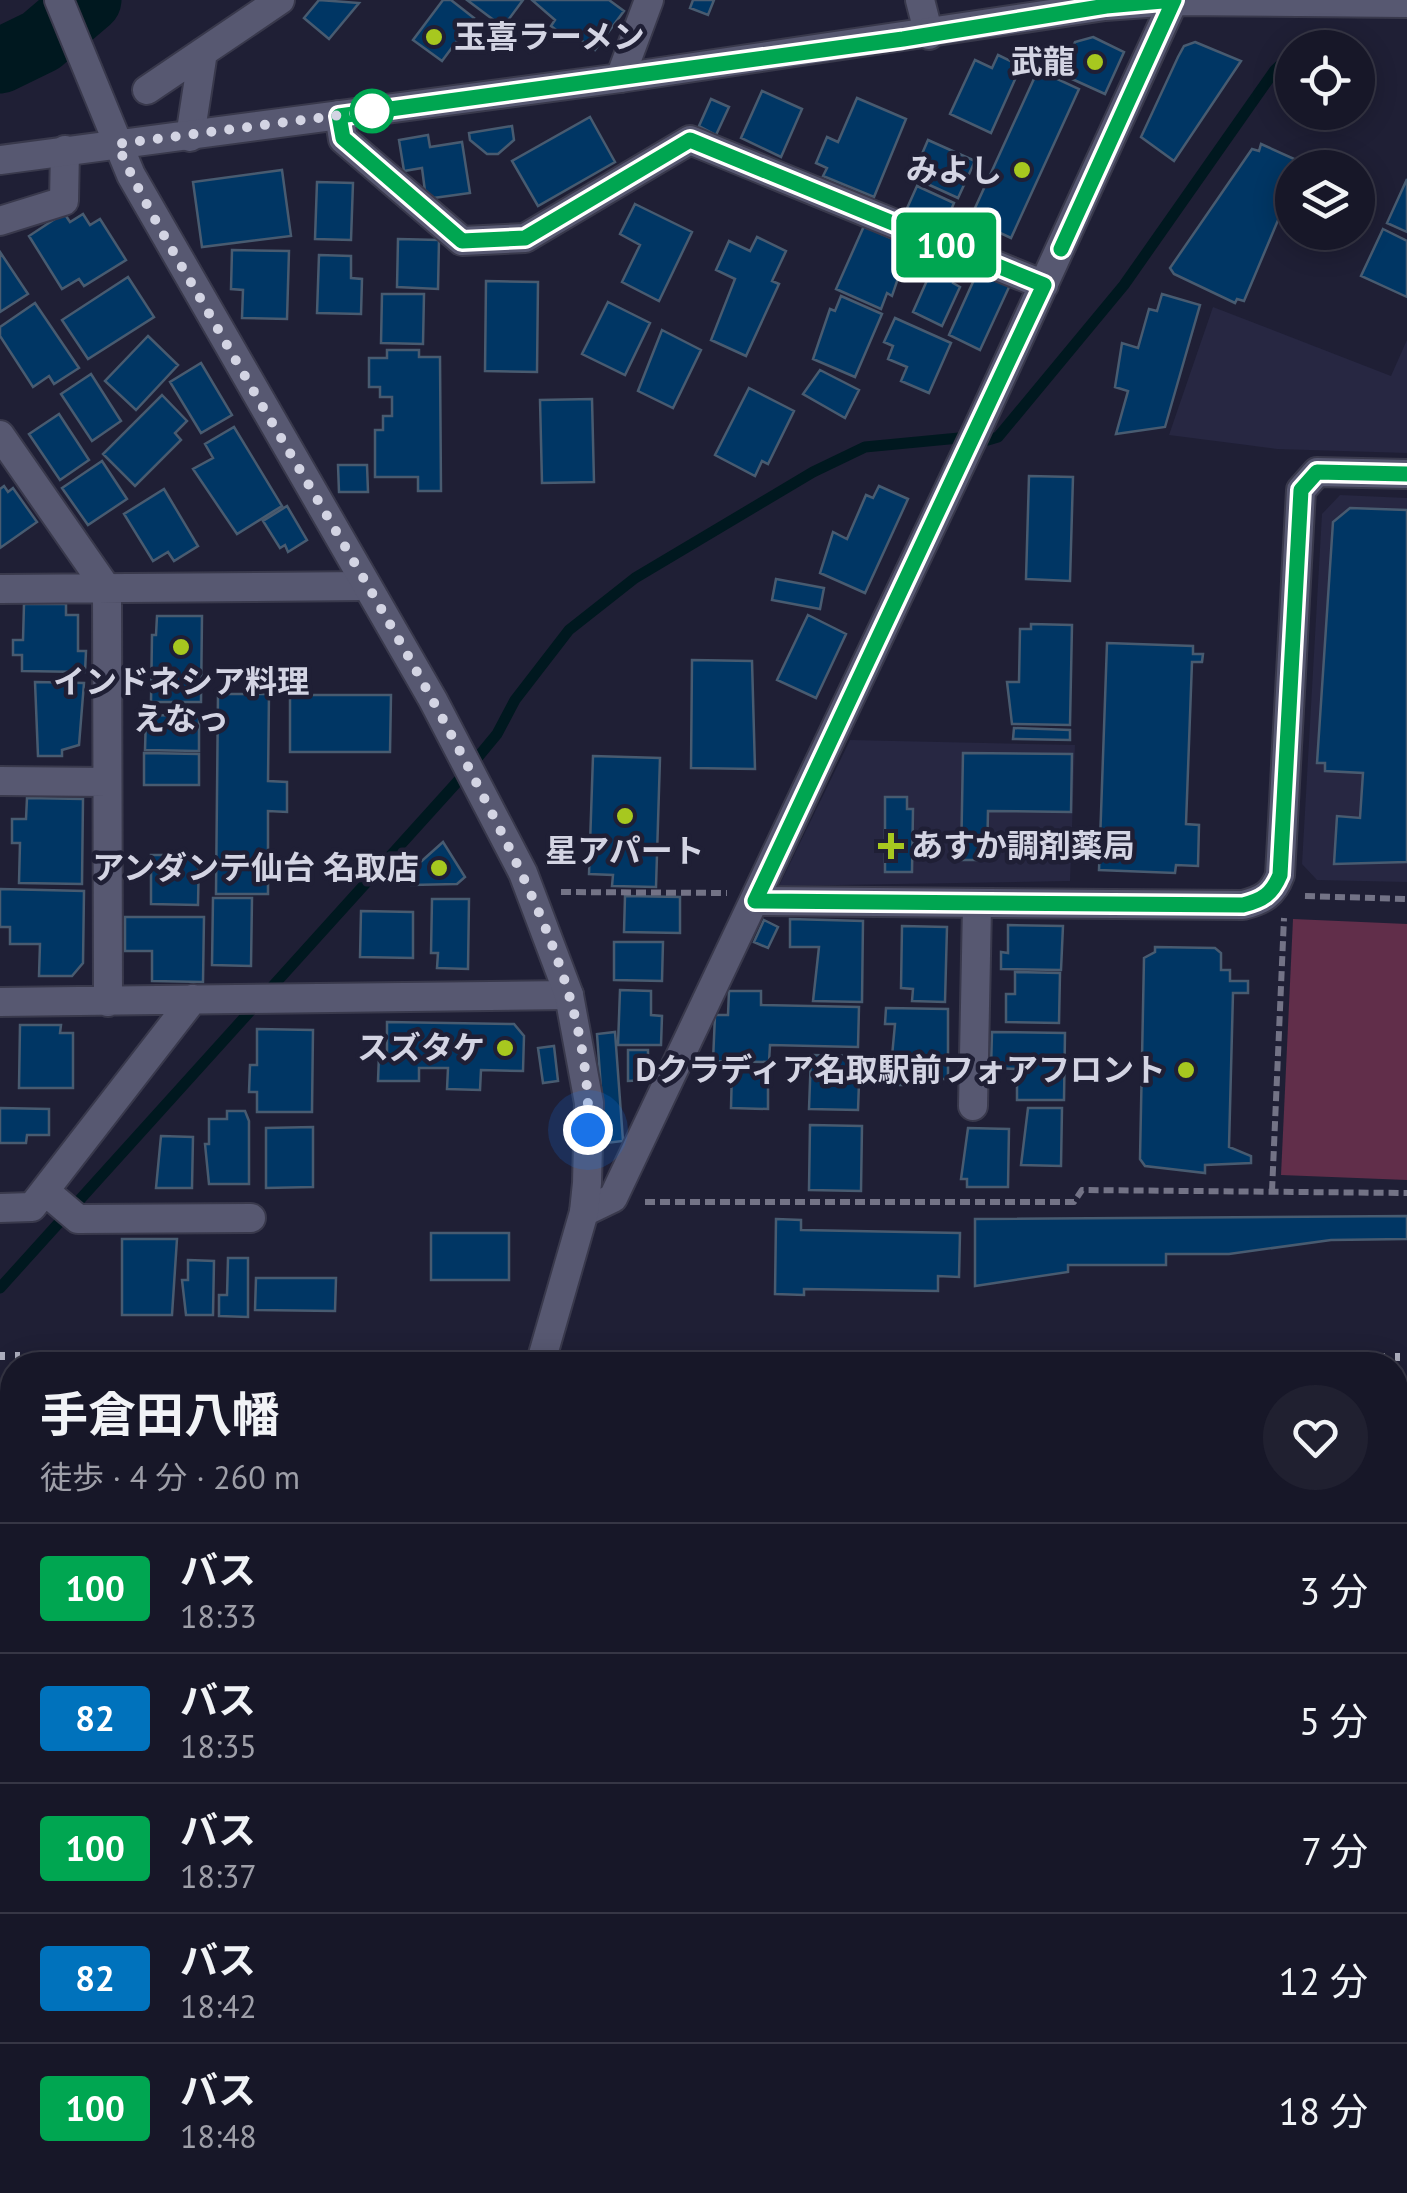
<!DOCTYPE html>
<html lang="ja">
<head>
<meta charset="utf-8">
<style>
	body { margin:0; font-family:"PT Sans","Noto Sans JP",sans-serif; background:#202030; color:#f1f3f6; height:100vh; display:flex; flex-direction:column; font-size:38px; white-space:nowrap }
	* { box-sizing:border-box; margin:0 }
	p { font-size:32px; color:#9e9fa8 }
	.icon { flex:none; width:55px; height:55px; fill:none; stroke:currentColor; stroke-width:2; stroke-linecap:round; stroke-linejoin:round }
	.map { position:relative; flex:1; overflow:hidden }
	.drawer { position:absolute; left:0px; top:1352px; width:1408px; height:842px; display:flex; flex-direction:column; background:#171728; border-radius:40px 40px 0 0; box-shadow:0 5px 25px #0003,0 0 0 2px #363645 }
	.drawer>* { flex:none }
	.badge { padding:0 20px; border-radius:8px; font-size:35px; line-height:65px }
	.buttons { position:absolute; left:1275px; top:30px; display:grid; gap:20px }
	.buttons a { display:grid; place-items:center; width:100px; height:100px; border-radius:50%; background:#171728; box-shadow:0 5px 25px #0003,0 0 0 2px #363645; font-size:50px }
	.you { position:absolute; width:50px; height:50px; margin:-25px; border:8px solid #fff; border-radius:50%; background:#1a73e8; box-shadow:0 0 0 15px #1a73e833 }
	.map>.badge { position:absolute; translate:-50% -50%; box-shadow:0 0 0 5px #fff }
	.round { display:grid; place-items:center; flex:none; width:105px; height:105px; border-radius:52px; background:#202030 }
	.head { display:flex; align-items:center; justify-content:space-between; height:170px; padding:0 40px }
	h1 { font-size:48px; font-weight:700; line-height:75px }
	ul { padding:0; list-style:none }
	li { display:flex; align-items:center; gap:30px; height:130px; padding:0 40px; border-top:2px solid #363645 }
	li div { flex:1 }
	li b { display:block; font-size:38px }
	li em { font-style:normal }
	li .badge { min-width:110px; font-weight:700; text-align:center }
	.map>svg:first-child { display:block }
	.built { fill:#272742 }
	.green { fill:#612e4a }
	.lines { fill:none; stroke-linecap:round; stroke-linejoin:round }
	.stream { stroke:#00181f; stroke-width:11 }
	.river { stroke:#00181f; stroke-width:65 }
	.building { fill:#003664; stroke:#485b70; stroke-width:2.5 }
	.minor-casing { stroke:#39394c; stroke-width:32 }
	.tertiary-casing { stroke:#39394c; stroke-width:32 }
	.path { stroke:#737386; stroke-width:6; stroke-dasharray:10 5; stroke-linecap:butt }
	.minor { stroke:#575871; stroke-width:28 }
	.tertiary { stroke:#575871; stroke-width:28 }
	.rail { stroke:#aeafbf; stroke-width:8; stroke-dasharray:5 10; stroke-linecap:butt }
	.line-casing { stroke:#fff; stroke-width:22 }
	.line { stroke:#00a651; stroke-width:15 }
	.walk { stroke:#d3d4e3; stroke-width:10; stroke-dasharray:0 18 }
	.poi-dot { fill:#a7c81f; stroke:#1f1f35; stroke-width:4 }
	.stop-dot { fill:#fff; stroke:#00a651; stroke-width:5 }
	.labels { text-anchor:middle; stroke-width:9; stroke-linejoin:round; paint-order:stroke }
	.poi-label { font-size:32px; font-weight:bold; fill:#d3d4e3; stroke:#1f1f35; text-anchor:end }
</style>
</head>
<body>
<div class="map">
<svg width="1407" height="2193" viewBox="0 0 1407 2193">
	<rect width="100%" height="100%" fill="#1f1f35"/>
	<path class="built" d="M1213,307L1391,376L1407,340V453L1277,449L1169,435Z
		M1340,495L1407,498V882L1317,880L1302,864L1322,514Z
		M850,740L1075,745L1070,881L779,886Z"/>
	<path class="green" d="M1293,919L1407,924V1180L1281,1175Z"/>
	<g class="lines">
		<path class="stream" d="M988,440L998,437L1124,285L1275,70L1292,54
			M0,1288L459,780L497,734L515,700L569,630L635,578L813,472L865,447L959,438"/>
		<path class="river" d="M0,61L41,41L89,0"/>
	</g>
	<path class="building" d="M319,0L359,3L329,39L304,18Z
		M443,0H451L474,18L442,61L413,40Z
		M467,0H523L503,27Z
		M532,0H609L624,11L595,50L568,31L564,36L551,26L555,20Z
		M693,0H714L708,15L690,8Z
		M1093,37L1124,52L1105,94L1061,74L1075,42Z
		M1195,42L1241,61L1174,161L1141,137L1178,57L1184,46Z
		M998,55L1021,66L991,133L950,114L975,60L992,68Z
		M1038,70L1079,89L1011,238L970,219Z
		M762,91L802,109L781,157L741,138Z
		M857,98L906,119L874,197L823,176L827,168L816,163L827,137L838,142Z
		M711,99L729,107L716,135L699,126Z
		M590,117L615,162L538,206L512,161Z
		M512,126L514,140L498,154H487L470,140L469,133Z
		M428,135L430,147L462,142L470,193L426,199L422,168L404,171L399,140Z
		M928,140L975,161L958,198L912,177Z
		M1261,144L1303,163L1301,168H1292V187L1244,301L1237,299L1235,303L1174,274L1170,268L1252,149L1259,151Z
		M282,170L291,236L202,247L193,182Z
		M1407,179V232L1387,223Z
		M317,182L353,183L351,240L315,239Z
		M917,186L954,203L942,231L904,215Z
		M635,204L692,232L659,301L622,282L640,245L620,234Z
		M64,213L70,222L83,214L90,225L100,219L126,260L84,286L79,279L62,289L29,236Z
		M864,226L909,246L892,296L887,293L881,309L836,289Z
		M1383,229L1407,241V297L1361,276Z
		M757,237L786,251L772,281L779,284L746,356L711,340L735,279L716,270L729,241L750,251Z
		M398,239L439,240L438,289L397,287Z
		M232,250L289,251L287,319L242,318L243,290L231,289Z
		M0,252L28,294L0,312Z
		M319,255L351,256V278L362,279L361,314L317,313Z
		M933,267L955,277L953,283L960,287L942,326L913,312Z
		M978,271L1010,285L980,350L949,335Z
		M128,277L154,317L88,359L62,320Z
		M486,281L538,282L537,372L485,371Z
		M382,294H424L423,344L381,343Z
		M1162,294L1200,305L1165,427L1116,434L1128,391L1115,387L1122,343L1138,348L1149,309L1157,311Z
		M841,296L882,314L855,377L813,359L830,309L835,311Z
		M608,302L650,323L625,375L582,354Z
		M35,303L79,368L54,384L49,376L33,387L0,336V327Z
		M895,318L951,343L929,393L901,381L907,367L888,359L893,346L884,342Z
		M662,330L701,350L673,408L638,391Z
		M148,336L178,365L136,410L105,381Z
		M387,350H419V357H440L441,491H418V477H375V430H383V416H392V397H380V387H369V358H387Z
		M201,363L232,415L201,433L170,382Z
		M820,370L859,390L845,418L803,394Z
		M91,374L121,421L92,441L61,394Z
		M749,388L794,411L768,464L762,461L755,476L715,455Z
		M162,395L187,421L175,433L181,440L135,486L103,454Z
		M592,399L594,482L542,483L540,400Z
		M59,414L89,460L60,480L29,434Z
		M234,427L282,506L237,534L193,469L213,458L205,444Z
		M102,461L127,499L88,525L62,488Z
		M338,465H367L368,492H339Z
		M1029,476L1073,477L1070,581L1026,579Z
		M4,486L8,492L13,488L37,522L0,548V489Z
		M879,486L908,499L865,593L820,573L833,532L847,539L866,495L873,498Z
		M164,489L198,546L174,561L168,552L153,561L124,514Z
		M287,506L307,540L288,552L285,545L280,548L263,521Z
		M1350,508L1407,510V862L1334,864L1337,816L1360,818L1363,773L1325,771V763H1317L1333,522Z
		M776,579L824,588L820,609L772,600Z
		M24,604H66V615H78V651H86L85,672L22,671V655H13V640H23Z
		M808,615L846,634L816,698L777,680Z
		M157,616H202L201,702H151L152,635H156Z
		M1031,624L1072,625L1070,725L1012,724L1007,682H1019L1020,629H1031Z
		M1107,643L1193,646V654H1203L1202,662H1192L1186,824L1199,825L1198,866L1176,865L1175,873L1099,870Z
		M692,660L752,661L755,769L691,768Z
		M35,682L84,683L79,745L62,750V756H38Z
		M218,694H269L268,781L287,782V812L268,811V894H216Z
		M290,695H391L390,752H290Z
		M146,715L199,716V751L145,750Z
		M1014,728L1070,730V740L1013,739Z
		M144,753L199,754V785H144Z
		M963,753L1072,754L1071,812L988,811L987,860H961Z
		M593,756L660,758L656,887L612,886L613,875L589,874Z
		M885,797H907V809H913L912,872H885Z
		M27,798L83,799L82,884L19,883L20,843H12V819H26Z
		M443,842L465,877L457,884L411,885L406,875Z
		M151,855H199L198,905L151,904Z
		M0,889L84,891L83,963L72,976H39L40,944H10V927H0Z
		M625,896L680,897V933L624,932Z
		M213,898H252L251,966L212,965Z
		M432,899H469L468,969L437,968L438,953H431Z
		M361,911L413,912V958L360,957Z
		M125,917H204L203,982L152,981V951H125Z
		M790,919L863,921L862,1002L813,1001L819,947H790Z
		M764,920L778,927L768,948L754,942Z
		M1008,925L1063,926L1061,970L1001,969V952L1008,953Z
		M902,926L947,927L945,1002L912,1001L913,989L901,988Z
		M614,942H663L662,981L614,980Z
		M1155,947L1215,948L1221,953V970H1230V981H1248V993H1233L1229,1147L1251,1156V1163L1205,1165V1173L1145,1166L1140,1159L1144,958L1155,952Z
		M1015,972L1060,973L1059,1023L1006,1022V994H1015Z
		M620,990L651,991V1015L662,1016L661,1045H618Z
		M729,991H761V1005L859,1007L858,1047L770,1045L769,1062L713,1061L715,1015H728Z
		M886,1008L948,1009V1079H930V1085H900V1067H891L895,1024H885Z
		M387,1022L514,1024L524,1036L523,1071L481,1070L480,1090L447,1089L448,1068H419V1081H378L379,1055L387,1056Z
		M20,1025H61L60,1033H73V1088H19Z
		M257,1029L313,1030L312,1112H257V1092H249L250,1065H257Z
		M615,1032L623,1141L605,1143L597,1034Z
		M992,1032L1065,1033L1064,1100H1017V1069L991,1068Z
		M554,1046L558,1081L543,1083L538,1048Z
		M628,1050H648V1080L628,1081Z
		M811,1055L860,1056L858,1110L809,1109Z
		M732,1069L768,1070V1109L731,1108Z
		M0,1108L49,1109V1135H27L26,1143H0Z
		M1028,1108H1062L1061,1166L1021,1165Z
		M227,1111H245L249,1121V1184H209L205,1144H209V1119H227Z
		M810,1125L862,1126L861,1191L809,1190Z
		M313,1127V1187L266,1188V1128Z
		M968,1128L1009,1129L1008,1187H967V1179H961Z
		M161,1136L193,1137L192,1188H156Z
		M1407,1216V1239L1331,1240L1229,1254H1166V1265H1068V1272L975,1286V1219Z
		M776,1219L801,1220V1230L960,1233L959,1277L938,1276V1291L804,1289V1295L775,1294Z
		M431,1233H509V1280H431Z
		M122,1239H177L172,1315H122Z
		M228,1258H248V1317L219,1316V1295H227Z
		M188,1260L214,1261L213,1315H186L182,1280H188Z
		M256,1278H336L335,1311L255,1310Z
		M1395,1458H1407V1516H1395Z
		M1401,1651L1407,1653V1709L1395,1706Z
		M1395,1717L1405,1720L1395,1751Z
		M0,1772L12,1776V1826L0,1825Z
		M0,2098L12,2102V2182H21L20,2187L0,2180Z
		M1395,2147L1407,2151L1399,2193H1365L1368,2182H1395Z
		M1,2182L25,2190L24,2193H0Z
		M71,2182H139L136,2193H68Z
		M153,2182H216L213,2193H150Z
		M476,2182H519L515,2193H473Z
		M526,2182H601L598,2193H523Z
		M659,2182H702L699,2193H655Z
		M738,2182H806L815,2185L812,2193H735Z
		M929,2182H974L970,2193H932L927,2191Z
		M1122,2182H1165L1161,2193H1119Z
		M1293,2182H1354L1350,2193H1303L1291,2189Z"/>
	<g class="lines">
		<defs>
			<path id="minor" d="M920,0L929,35
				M620,78L649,0
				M147,90L280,0
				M339,115L343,139L462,241L525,238L690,140L1044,285
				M190,137L203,52
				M0,221L64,201L65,150
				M0,435L107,589L108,1002
				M0,589L365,586
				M0,781L107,782
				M0,1002L569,995
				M973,1106L977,906
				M45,1191L78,1219L251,1218
				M0,1208L32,1207L193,999
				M584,1212L613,1198L975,434L1174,0
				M1395,1548H1407
				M0,1954L12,1919
				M402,2193L405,2182
				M1048,2193L1052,2182"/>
			<path id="tertiary" d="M59,0L131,175L433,700L523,873L569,995L589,1103L587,1183L584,1212L540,1365
				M0,160L620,78L1105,6L1174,1L1407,3
				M755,901L1243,905C1263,900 1273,894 1280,875L1301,490L1317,472L1407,474
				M247,2193L251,2182"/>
		</defs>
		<use href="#minor" class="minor-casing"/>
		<use href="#tertiary" class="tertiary-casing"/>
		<path class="path" d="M561,892L727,893
			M1305,896L1407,899
			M1272,1191L1284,918
			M645,1202H1074L1082,1190L1407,1193"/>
		<use href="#minor" class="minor"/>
		<use href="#tertiary" class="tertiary"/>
		<path class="rail" d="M0,1356L1407,1357
			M0,1389H12
			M1395,1400L1407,1401
			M0,1419H12
			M1395,1425H1407"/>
	</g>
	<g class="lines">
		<defs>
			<path id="line" d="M1061,249L1174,0L1106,6L903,39L339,116L343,138L462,241L525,238L690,140L1044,285L755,901L1243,905C1263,900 1272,894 1280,875L1301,490L1317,472L1407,474"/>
		</defs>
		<use href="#line" class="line-casing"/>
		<use href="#line" class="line"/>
		<path class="walk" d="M372,111L117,144C146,209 184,269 219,331C305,482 399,631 478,786C532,892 592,1008 588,1130"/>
	</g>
	<g class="poi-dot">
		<circle cx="434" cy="37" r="10"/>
		<circle cx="1095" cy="62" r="10"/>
		<circle cx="1022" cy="170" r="10"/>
		<circle cx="181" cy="647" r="10"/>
		<circle cx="625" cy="816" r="10"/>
		<path d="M886 831h10v10h10v10h-10v10h-10v-10h-10v-10h10z"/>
		<circle cx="439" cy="868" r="10"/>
		<circle cx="505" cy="1048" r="10"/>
		<circle cx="1186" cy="1070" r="10"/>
	</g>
	<circle class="stop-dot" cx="372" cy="111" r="20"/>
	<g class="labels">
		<g class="poi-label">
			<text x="454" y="48" text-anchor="start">玉喜ラーメン</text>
			<text x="1075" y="73">武龍</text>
			<text x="1002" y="181">みよし</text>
			<text x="181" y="693" text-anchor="middle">インドネシア料理<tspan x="181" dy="37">えなっ</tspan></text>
			<text x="911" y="857" text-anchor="start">あすか調剤薬局</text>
			<text x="625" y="862" text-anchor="middle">星アパート</text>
			<text x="419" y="879">アンダンテ仙台 名取店</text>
			<text x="485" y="1059">スズタケ</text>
			<text x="1166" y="1081">Dクラディア名取駅前フォアフロント</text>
		</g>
	</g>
</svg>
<div class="buttons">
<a><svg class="icon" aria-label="locate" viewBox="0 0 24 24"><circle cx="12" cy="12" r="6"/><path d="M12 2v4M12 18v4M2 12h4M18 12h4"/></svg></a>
<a><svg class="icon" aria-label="layers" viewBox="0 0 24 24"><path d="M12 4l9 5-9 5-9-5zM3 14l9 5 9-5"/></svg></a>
</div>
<div class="you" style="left:588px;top:1130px"></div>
<b class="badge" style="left:946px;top:245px;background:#00a651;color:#fff">100</b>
<section class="drawer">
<div class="head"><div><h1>手倉田八幡</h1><p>徒歩 · 4 分 · 260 m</p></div><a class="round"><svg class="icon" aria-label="heart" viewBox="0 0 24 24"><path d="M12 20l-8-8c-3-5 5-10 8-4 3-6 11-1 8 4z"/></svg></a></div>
<ul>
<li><span class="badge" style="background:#00a651;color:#fff">100</span><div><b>バス</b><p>18:33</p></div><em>3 分</em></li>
<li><span class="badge" style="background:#0072bc;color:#fff">82</span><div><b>バス</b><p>18:35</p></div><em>5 分</em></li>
<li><span class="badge" style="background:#00a651;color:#fff">100</span><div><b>バス</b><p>18:37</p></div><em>7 分</em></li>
<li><span class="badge" style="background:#0072bc;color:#fff">82</span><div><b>バス</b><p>18:42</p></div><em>12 分</em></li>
<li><span class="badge" style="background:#00a651;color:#fff">100</span><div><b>バス</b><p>18:48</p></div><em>18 分</em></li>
</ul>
</section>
</div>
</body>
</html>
